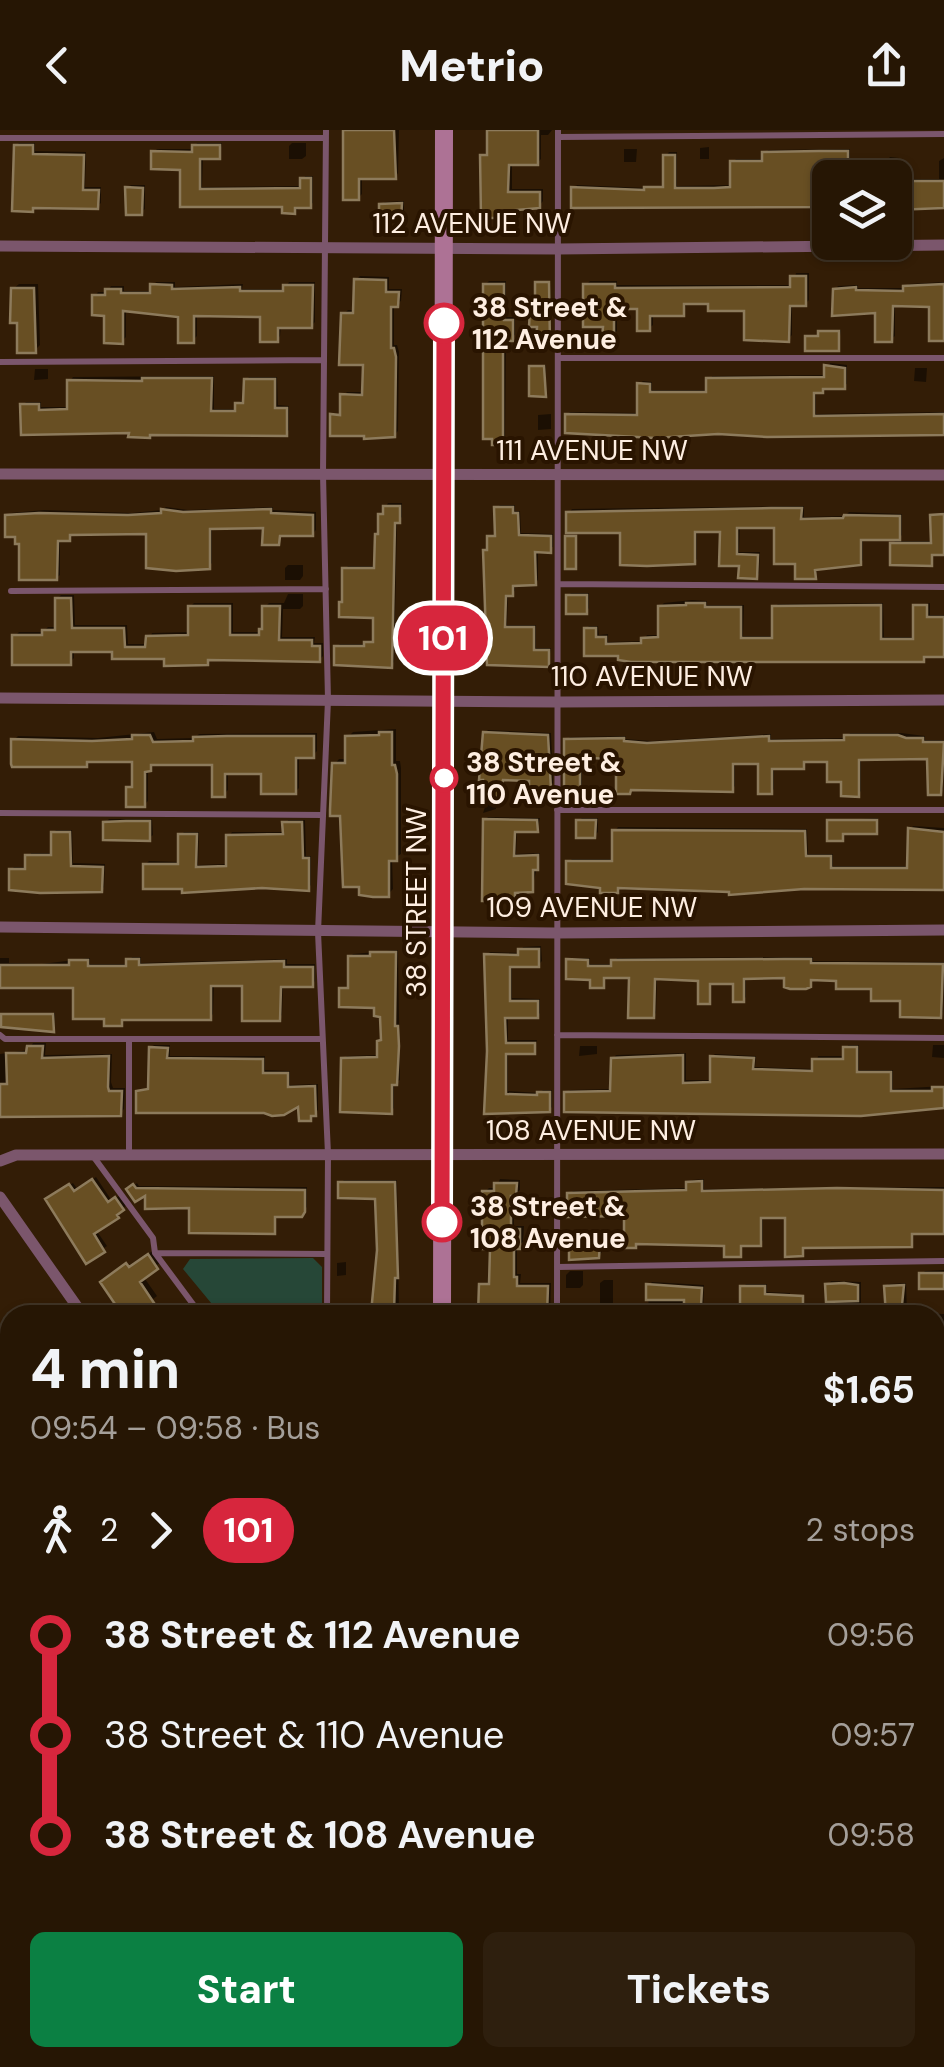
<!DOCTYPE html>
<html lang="en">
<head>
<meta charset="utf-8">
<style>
	body { margin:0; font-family:"DM Sans",sans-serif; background:#2e1f0e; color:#f1f3f6; height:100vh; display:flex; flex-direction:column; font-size:38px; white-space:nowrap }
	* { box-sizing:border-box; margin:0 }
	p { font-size:32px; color:#a49f9a }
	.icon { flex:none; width:55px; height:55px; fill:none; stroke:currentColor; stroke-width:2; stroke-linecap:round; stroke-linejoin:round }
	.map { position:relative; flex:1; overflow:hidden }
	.drawer { position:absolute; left:0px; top:1175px; width:945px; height:762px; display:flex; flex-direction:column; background:#261604; border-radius:30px 30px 0 0; box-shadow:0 2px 8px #0004,0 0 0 2px #423526 }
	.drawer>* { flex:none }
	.badge { padding:0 20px; border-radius:32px; font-size:35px; line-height:65px }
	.tools { position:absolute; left:812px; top:30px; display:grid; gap:20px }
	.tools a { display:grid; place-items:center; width:100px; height:100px; border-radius:15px; background:#261604; box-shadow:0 2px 8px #0004,0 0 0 2px #423526; font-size:50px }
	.map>.badge { position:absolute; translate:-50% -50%; box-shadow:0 0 0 5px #fff }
	.legs { display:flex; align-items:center; gap:15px; height:110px; padding:0 30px; font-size:32px }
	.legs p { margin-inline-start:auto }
	.headline { display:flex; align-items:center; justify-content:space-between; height:170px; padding:0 30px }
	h1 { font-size:55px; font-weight:800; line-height:75px }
	.button { display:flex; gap:20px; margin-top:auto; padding:20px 30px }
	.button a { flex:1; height:115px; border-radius:15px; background:#0b8043; color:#fff; font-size:40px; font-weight:800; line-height:115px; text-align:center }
	.button a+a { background:#2e1f0e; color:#f1f3f6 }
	ul { padding:0 30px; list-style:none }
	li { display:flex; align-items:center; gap:35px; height:100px; font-size:38px }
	li i { display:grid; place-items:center; width:15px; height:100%; margin:0 12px; background:currentColor }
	li i::after { content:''; width:25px; height:25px; margin:-12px; border:8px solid; border-radius:50%; background:#261604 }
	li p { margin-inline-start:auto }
	li:first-child i { background:linear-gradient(#0000 50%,currentColor 0) }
	li:last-child i { background:linear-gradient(currentColor 50%,#0000 0) }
	header { display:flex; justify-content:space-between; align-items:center; height:130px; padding:0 30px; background:#261604; font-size:45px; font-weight:800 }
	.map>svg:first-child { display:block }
	.green { fill:#264737 }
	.water { fill:#1c4d68 }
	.shadow { fill:#0007 }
	.building { fill:#684f23; stroke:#8d7b5c; stroke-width:2.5 }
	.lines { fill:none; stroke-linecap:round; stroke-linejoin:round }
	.lane { stroke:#7b566c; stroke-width:6 }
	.street { stroke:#7b566c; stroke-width:11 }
	.secondary { stroke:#ad7295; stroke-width:18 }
	.line-1-casing { stroke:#fff; stroke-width:22 }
	.line-1 { stroke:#d7263d; stroke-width:15 }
	.stop-1-dot { fill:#fff; stroke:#d7263d; stroke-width:5 }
	.labels { text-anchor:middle; stroke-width:8; stroke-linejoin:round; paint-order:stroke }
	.street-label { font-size:28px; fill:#feeee1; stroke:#291400 }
	.stop-label { font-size:28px; font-weight:bold; fill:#feeee1; stroke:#291400; text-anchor:start }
</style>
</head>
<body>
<header><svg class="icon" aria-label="back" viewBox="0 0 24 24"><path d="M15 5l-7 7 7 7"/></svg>Metrio<svg class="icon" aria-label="share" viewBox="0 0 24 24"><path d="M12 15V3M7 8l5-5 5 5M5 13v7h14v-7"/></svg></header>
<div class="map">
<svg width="944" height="1937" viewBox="0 0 944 1937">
	<rect width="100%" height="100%" fill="#331d06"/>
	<path class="green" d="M313,1128L322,1137V1185H221L183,1139L190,1129Z
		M440,1928H596L605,1937H447Z"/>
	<path class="water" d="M0,1406L10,1416V1928H440L447,1937H0Z"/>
	<path class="shadow" d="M344,0H399L398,43L395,47L362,46V64L358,68Z
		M489,0H552L548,5H541V29L537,33H512V59H543V71L539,76L508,78L503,86L483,26L487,22Z
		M19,13H35V21L86,22L85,57H101V73L97,76L16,16Z
		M197,13H222L219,27H203L202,57L302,56L305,46H313V73L294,81L284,75H182V37L154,22L157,19H194Z
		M292,13H306V26L302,29H289V16Z
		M709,17V29H700V18Z
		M624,19H637L636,32H624Z
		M850,19V48H830V76L574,58L577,55L647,58L665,55L666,26L669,22H677V56L733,55V32L736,29H765L768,20Z
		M890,27L899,28V49H939V31L944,28V76H895V48H887V30Z
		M131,55H145V79L141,82L127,58Z
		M404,71V85L400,88L381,76L385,72Z
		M796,143H809V170L805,174H792V205L788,209L747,178L711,172H687L683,184L653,183V195L649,198L640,176H617V201L613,204L586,155L590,151H617V155H793Z
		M360,146L389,147V159H402L401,171L394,175V215H397L399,222L398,301L394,305L333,286L343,282V266L347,262H365V232L344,184L348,180H356V150Z
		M489,151H506V187H515V205L506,208L505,310L502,313L485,155Z
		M541,151H550L551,208L548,211L532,180L538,177Z
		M156,152H175V157L243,154L242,159H285L289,152H315V192L311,196H281L280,206L277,210L263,185L197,184V206L193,210L180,184L126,179V207L122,211L95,166L98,162H107L111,156H124V161H153Z
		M944,152V208L932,176L895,174V206L891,209L878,180L835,160L838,156L858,155V158H906L909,154Z
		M19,154H38L40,215L35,220L13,159Z
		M823,200H841L838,219L808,207L821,205Z
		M830,233L847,235V254L816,260V284L944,282V302L567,285L570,282L639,283V254L643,251L652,252V260H709L712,246L827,245Z
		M534,235H546L545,264L532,237Z
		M915,238H927L926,252L914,251Z
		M35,239H48V249L34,250Z
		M214,246V279H237L240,271H246V250L249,247H277L278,275L289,276V300L286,303H23V275L26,272H41V277H70V251L73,247Z
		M551,284V299L538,300V285Z
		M388,373H402V387L397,391L394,532L391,535L336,517L340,514H365L375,510V485L345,439L348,436H377L381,385Z
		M500,375H515V381H520L521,403L553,404V417L538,420V450L535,453H515V461L508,464L507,495H536V518H551L548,535L489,532L486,421L490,417V407L497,404V378Z
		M804,376V387L845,386L849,382L902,384V405L896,411H933L932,386L944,382V423H934L931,434L892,414L898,408H863V430L860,433L818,437L815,447L797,431L777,395H740L739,422H760L759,443L756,446L741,434L722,399H697V429L694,432L622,401L569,383L572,379Z
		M166,377L188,380L273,377V380L316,382V400L312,404L282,403L278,413L265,395L212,397V433L209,436L149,402H72L69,409H60V445L56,448L22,411L7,386L11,383L44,380L132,383L162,380Z
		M288,435H303V446L300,450H285V438Z
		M571,463H589V478L586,482L568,466Z
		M288,464H303V476L300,479H283L282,507H315L314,513H323V526L319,530L212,528L207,533L114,519L74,520V528L70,532L15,506L19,502H43L48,497H58L57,469L61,465H74L75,495H127L128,514H148L152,503L190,502V477L194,473H233V502H261L265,497V477L269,473H284Z
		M692,470L707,471V475H744L743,506H774V477L778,474L883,473L884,507H915V476L930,473V485H944V524H928L923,529L586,524V499L589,496H598L599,505L608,504V512L643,511L647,505H661L660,477L664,473Z
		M396,599V631H400L401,638V724L392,729L393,759L388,764L343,683L335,634L339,629H348V607L353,602Z
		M488,600L551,603L553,653L550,656L531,648H505L500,665L485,603Z
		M154,602L157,609L195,608L199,604L317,603V621L313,625H299V658L295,662L263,641H228V660L224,664L215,633H154L148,639V671L144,675L128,658L132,655L134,629H91L86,634L14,610L18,606L98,608Z
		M850,603H901L925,606V610H944L943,659L940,662L930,626L861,628V661L858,664L829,630L806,629L803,636H774V659L771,662L761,632H735V656L732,659L619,626H591V631L582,634V662L579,665L567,610L570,607L626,606L625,609L652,611L771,604V609L847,608Z
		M487,671H496V679L483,683Z
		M488,687L540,688L537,700H517L516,724L540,723L532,760H517L514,768L485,690Z
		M582,688H598V702L594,706L578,691Z
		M878,688L876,701L844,702L842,708L829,691Z
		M109,689H152L153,705L149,708L105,693Z
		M288,690H305L306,726H311V755L308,758L145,735L149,731L180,732L181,705L184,702H199L198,735L229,734V706L232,702H285Z
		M913,696L944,698V757H620L616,761L602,756L568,732L572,729H614L615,701L618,697L807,699L808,724H833V736H910V700Z
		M56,700H72L73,733L105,734L104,757L101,760L11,740L14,737H28L31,723H53V703Z
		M541,816L542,831L538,835H512V868L540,869V883L537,886H508V910H537L534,922H508V961L539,963L543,960H552V977L549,980L489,962L487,825L490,822L520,823L523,817Z
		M398,820L400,950L394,953V978L391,981L344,929L347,926L380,925L383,884L377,875L341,859L350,856V827L353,824Z
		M132,827H141V833L287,829V834H315V851L312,855H283L282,885L279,888L245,854H214L213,884L210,888L125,887L121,894L107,887L76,855L0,856V828H9V833L42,834L90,828V834H128Z
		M813,827V831L944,832L943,882L940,885L873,857L838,848H813L810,855L786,845L746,846V867L743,870L735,852H712L708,871L701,849L657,846L656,883L653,886L631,846H606L603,855L569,831L572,828H590V834H614L617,828Z
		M6,883H55V897L53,900L4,885Z
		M33,913H46L45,925L112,924L111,952L113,958H125L124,979L120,983L0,984V924L29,920Z
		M154,915H170V926H265V940L290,941V955L318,954V980L310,988L301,973L138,962L151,957V918Z
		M848,915H859V940H893V959L944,956V976L567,963L570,960L613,959V929L616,925L686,923V950H712V927L715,924L756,926L755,937L815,939L818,926H845Z
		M933,915H944V928L932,927Z
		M580,916H597V924L579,926Z
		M96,1047L112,1071L119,1066L126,1075L117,1086L96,1100L107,1116L87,1130L51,1066L73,1053L78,1060Z
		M500,1049L520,1050V1060L514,1065V1096H524L523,1112L517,1116V1144H521L520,1153H551L550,1185H482V1155L491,1151L492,1116L485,1062L489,1058H496Z
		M704,1049V1059L944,1057V1101H914L910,1114L805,1116L802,1124L788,1085L763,1086V1110L760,1114H743L740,1125L727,1113L673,1111L626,1115V1083L570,1064L573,1061L689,1058L692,1050Z
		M344,1050H397L399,1185H345H374L380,1075L377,1066L340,1053Z
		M137,1053L139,1056L307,1057V1077L300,1084H277L274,1101L148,1061L129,1060Z
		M602,1110V1122L598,1126L571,1115L575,1111Z
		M153,1121L161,1132L143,1146L157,1166L147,1174L158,1185H123L107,1148Z
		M346,1132V1145L337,1146V1133Z
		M944,1140V1156L922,1144L925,1141Z
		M570,1141H583V1155L580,1158H566V1145Z
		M604,1150H613V1185H600V1153Z
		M831,1151L861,1152V1185H828V1155Z
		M652,1152L704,1155L703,1185H648L649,1155Z
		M906,1153L907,1183L944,1184V1205H935V1185H887L886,1157L889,1154Z
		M746,1154H767V1162L790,1163V1185H718H743V1157Z
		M193,1176L200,1185H183Z
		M935,1285H944V1310L939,1319H935Z
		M935,1407L944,1408V1429L935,1430Z
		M935,1509H944V1535H940V1528H935Z
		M944,1561V1577H935V1562Z
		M935,1589L944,1591V1655H935Z
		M935,1743H944V1803H936Z
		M935,1829H944V1880H935Z"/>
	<path class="building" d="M343,0H394L396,49H359V70H343Z
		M487,0H538V35H509L508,62H540V78L504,81V88H481L480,25H487Z
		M14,15H33V24L84,25L83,60H99L98,79L33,78V82L12,81Z
		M192,15H220V29H200V59L300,58V48H311V78H295V84L282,83V77H180V40L151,39V21L192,22Z
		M819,21H848V42L830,41V77L571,78V57L644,60V57H663V25H675V58H714L730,57V31H762V22Z
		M895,51H944V78L895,80Z
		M125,57L143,58L142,85H126Z
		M402,73L401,91H379V74Z
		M790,146H806V176H790L789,212L744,210V181H708V174H684V186H650V201H637V179H614V207H602L603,197H583V154H615V158L790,157Z
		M354,149L386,150V162H399L398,177H391V218H394L396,227L395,307L364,309V306H330V284L340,285V264L362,265L363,235H339L341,183H353Z
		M535,152H549L550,213H536L537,197H529L530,179H535Z
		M150,154L172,155V159L240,157V161H283V155H313L312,198H278V212H260V187L194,186V213H178V187L123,181V214L104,213V186L92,185V165H105V159H121V163H150Z
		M483,154H504V190H513V211H503V315H492V309H483Z
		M944,154V211H929V177L893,176L892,212H875V183L832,186L833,159L856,157V160L903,161V156Z
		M11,158H34L36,223H17V193H10Z
		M818,201H839V221H805V206H818Z
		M824,235L845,238V259H823V263H814V286L944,284V305L767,307L718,304L655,308L565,303V284L637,285V253L650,254V262H706V248L824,247Z
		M529,236H544L546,267L529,266Z
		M142,248H212L211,281H235V273H243L244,249H275V278H287V306L150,305V308L128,307L129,303L21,305L20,274H39V280L67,279V250L142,251Z
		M383,376H400V393H395L392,538L334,535V516H364V512H373V488L339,487V472H342V438H374L375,404H378V384H383Z
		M494,377H513V383H518L519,405L551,406V423L535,422L536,455L513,456V466H506L505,497H534V520H549V537L487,535L483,420H487V406H495Z
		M771,378H802L801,389L843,388L844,385L900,386V410H861V435L815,440L816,449H795V434H774V398H737V424L758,425L757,449L738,448L739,436H719L720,402H695V434L647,436L620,435V403H566V382Z
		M161,379L183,382L271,379V383L313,385V406H280L279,415H262L263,398L210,399V439L176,441L146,438V404L70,405V411H58L57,450H19V414H15V407H5V385L39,383L128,385L161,383Z
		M944,384V425H932V436L890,435V413H931L930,385Z
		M565,406H576V439H565Z
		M566,465H587V484H566Z
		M55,468H71L72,498H124L125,517H145L146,506L188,505V476H230V505H259V499H262V476H280L279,510H312V516H320V532L208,530V535L164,536V529H112V522H71V535H12V505H42V500H55Z
		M686,473H705V477H741V508H772V476L881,475V509H913V475H927V487H944V527H924V532H631L618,530V526H584V498H596V507H606V514L641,513V508L658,507V476L686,475Z
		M379,602H392V635H395L397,644V731H389V767H373L359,765V757H343L340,686H330V680L332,633H345V606L379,605Z
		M483,602L548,605L551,659H529V651L503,650L501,667H483V650H479Z
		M132,605H150L153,612L193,611V607L227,606H314V628H296V664H261V644H225V667H212V635H151V641L145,642V677H126V657H132V632H87V637H12L11,634V609L92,611L132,609Z
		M844,605H898L906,608H923V612H944L941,665H928L927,629L859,630V667L841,666V652H827V632H804V639H772V664H758V634H733V662L631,660L630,664H616V629L589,628V637H580V667H564V609L624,608V611L647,613L769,606V611L844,610Z
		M483,689L537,690L538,702H515L514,726L538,725V740H533V762L515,763V771H482Z
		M576,690H596L595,708H576Z
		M827,690H877V704H843V711H827Z
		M126,691H150V711L103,710V692Z
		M282,692H302L303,728H309V761L262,758L182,763V759H143V734H178V704H197L196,737L226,736V705L283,704Z
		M908,698L944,702V760L804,759L729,765V762L618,758V763H600V758L566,754V731H612V700L805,701L806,726H831V738H907Z
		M51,702H70L71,736L103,737L102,762L40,763L9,760V739H25V725H51Z
		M518,819H539V837H510V871H538V888H505L506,913H535V924H506V964L537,965V962H550V982L484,984L487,921L484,824L518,825Z
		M370,822H396L395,896H398L399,916L397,955H392V984L340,982L341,928L377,927V911L381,910L380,887L374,886V878L339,877V858H348V826H370Z
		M126,829H139V835L284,831V837H313V857H281L280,891H242V856H211V890H122V896H104V889H73V858H0V835H69V830H88V836H126Z
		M566,829L588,830V836H611V830L784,829H811V833L943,834L941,888L900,887V871H871V859H836V851L811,850V857L806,859H790L784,857V848L744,849V872H733V854H710V874H698V851L655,849L654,888H628L629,848H604V858H590V850L566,849Z
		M1,884H53L54,902L1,897Z
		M27,916H43L42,928L109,926L108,957L109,961H122L121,986L0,987V954H7L6,923H26Z
		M149,917L168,918L167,928L263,929V943H288V957L315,956L316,986H311V991H299L298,977L284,985L272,986L264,983H136V961L148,959Z
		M843,917H857V942H891V961H932V957H944V978L861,986L564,982V962L610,961L611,928L683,925V953L710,952V926L754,928L753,939L812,941V929H843Z
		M92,1049L108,1072L115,1067L124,1080L117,1085L119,1088L94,1104L105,1122L86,1134L45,1069L69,1054L74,1061Z
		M702,1051V1061L837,1058L944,1060V1104H912V1117L803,1118V1126L785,1127V1088H761V1116H741V1127H724V1116L636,1114V1118H624V1086L567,1087V1063L686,1060V1052Z
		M338,1052H395L398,1148H395L394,1183H371L377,1120L375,1069L338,1068Z
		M494,1053H517L516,1066H511V1099H520V1119H514V1147H517V1156H548L547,1185H478L479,1154H489L490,1119H482V1061H494Z
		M133,1054L136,1058L305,1060V1082L302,1087H275V1104L189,1103V1078L145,1079V1066L135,1072L126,1059Z
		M580,1112H600L599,1128L569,1130V1113Z
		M148,1124L158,1139L140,1152L154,1173L136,1185H106L117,1177L100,1152L126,1133L129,1137Z
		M919,1143H944V1159H919Z
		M844,1153L858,1155V1171L826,1172L825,1154Z
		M646,1154L702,1158L701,1176H684V1170H646Z
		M904,1155L901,1185H886L884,1156Z
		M740,1156H765V1164L803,1166V1176H788V1181H774V1176H740Z"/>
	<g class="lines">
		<path class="lane" d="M326,0L323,344L328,570L318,802L328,1024L327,1185
			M558,7L944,4
			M0,8H326
			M558,228H944
			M0,232L324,230
			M558,454L944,457
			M11,461L326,459
			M557,680H944
			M0,683L323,685
			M0,905L5,909H321
			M557,905L944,908
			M129,909V1024
			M93,1026L153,1108L155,1123L201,1185
			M156,1123L327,1124
			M557,1137L944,1131
			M557,1185L558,0
			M935,1364L944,1363
			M935,1586H944
			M935,1816L944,1815"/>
		<path class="street" d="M0,116L558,119L944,115
			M0,344L944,345
			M0,568L558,572L944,570
			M0,797L557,803L944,800
			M0,1031L16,1025L944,1024
			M0,1067L83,1185
			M935,1251H944
			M935,1699H944
			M624,1928H944"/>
		<path class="secondary" d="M442,1185L444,0
			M935,1474H944"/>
	</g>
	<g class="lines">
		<defs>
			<path id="line-1" d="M442,1092L444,193"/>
		</defs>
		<use href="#line-1" class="line-1-casing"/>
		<use href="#line-1" class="line-1"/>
	</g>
	<g class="stop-1-dot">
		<circle cx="444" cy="193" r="18"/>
		<circle cx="444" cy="648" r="12"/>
		<circle cx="442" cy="1092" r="18"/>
	</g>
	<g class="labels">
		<g class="street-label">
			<text x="472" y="103">112 AVENUE NW</text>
			<text x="592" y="330">111 AVENUE NW</text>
			<text x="652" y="556">110 AVENUE NW</text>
			<text transform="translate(416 772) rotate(-90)" y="10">38 STREET NW</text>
			<text x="592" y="787">109 AVENUE NW</text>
			<text x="591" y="1010">108 AVENUE NW</text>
		</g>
		<g class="stop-label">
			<text x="472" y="187">38 Street &amp;<tspan x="472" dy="32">112 Avenue</tspan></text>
			<text x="466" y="642">38 Street &amp;<tspan x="466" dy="32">110 Avenue</tspan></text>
			<text x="470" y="1086">38 Street &amp;<tspan x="470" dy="32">108 Avenue</tspan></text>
		</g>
	</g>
</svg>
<div class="tools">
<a><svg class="icon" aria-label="layers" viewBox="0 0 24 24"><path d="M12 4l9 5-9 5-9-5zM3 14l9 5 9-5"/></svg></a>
</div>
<b class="badge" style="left:443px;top:508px;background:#d7263d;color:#fff">101</b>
<section class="drawer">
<div class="headline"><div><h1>4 min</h1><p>09:54 – 09:58 · Bus</p></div><b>$1.65</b></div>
<div class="legs"><svg class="icon" aria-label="walk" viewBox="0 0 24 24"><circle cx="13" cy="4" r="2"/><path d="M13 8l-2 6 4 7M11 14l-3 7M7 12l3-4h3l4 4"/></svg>2<svg class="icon" aria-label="forward" viewBox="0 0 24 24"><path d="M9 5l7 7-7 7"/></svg><b class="badge" style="background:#d7263d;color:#fff">101</b><p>2 stops</p></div>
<ul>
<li><i style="color:#d7263d"></i><b>38 Street &amp; 112 Avenue</b><p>09:56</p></li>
<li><i style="color:#d7263d"></i><span>38 Street &amp; 110 Avenue</span><p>09:57</p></li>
<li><i style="color:#d7263d"></i><b>38 Street &amp; 108 Avenue</b><p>09:58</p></li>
</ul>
<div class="button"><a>Start</a><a>Tickets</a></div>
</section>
</div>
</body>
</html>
